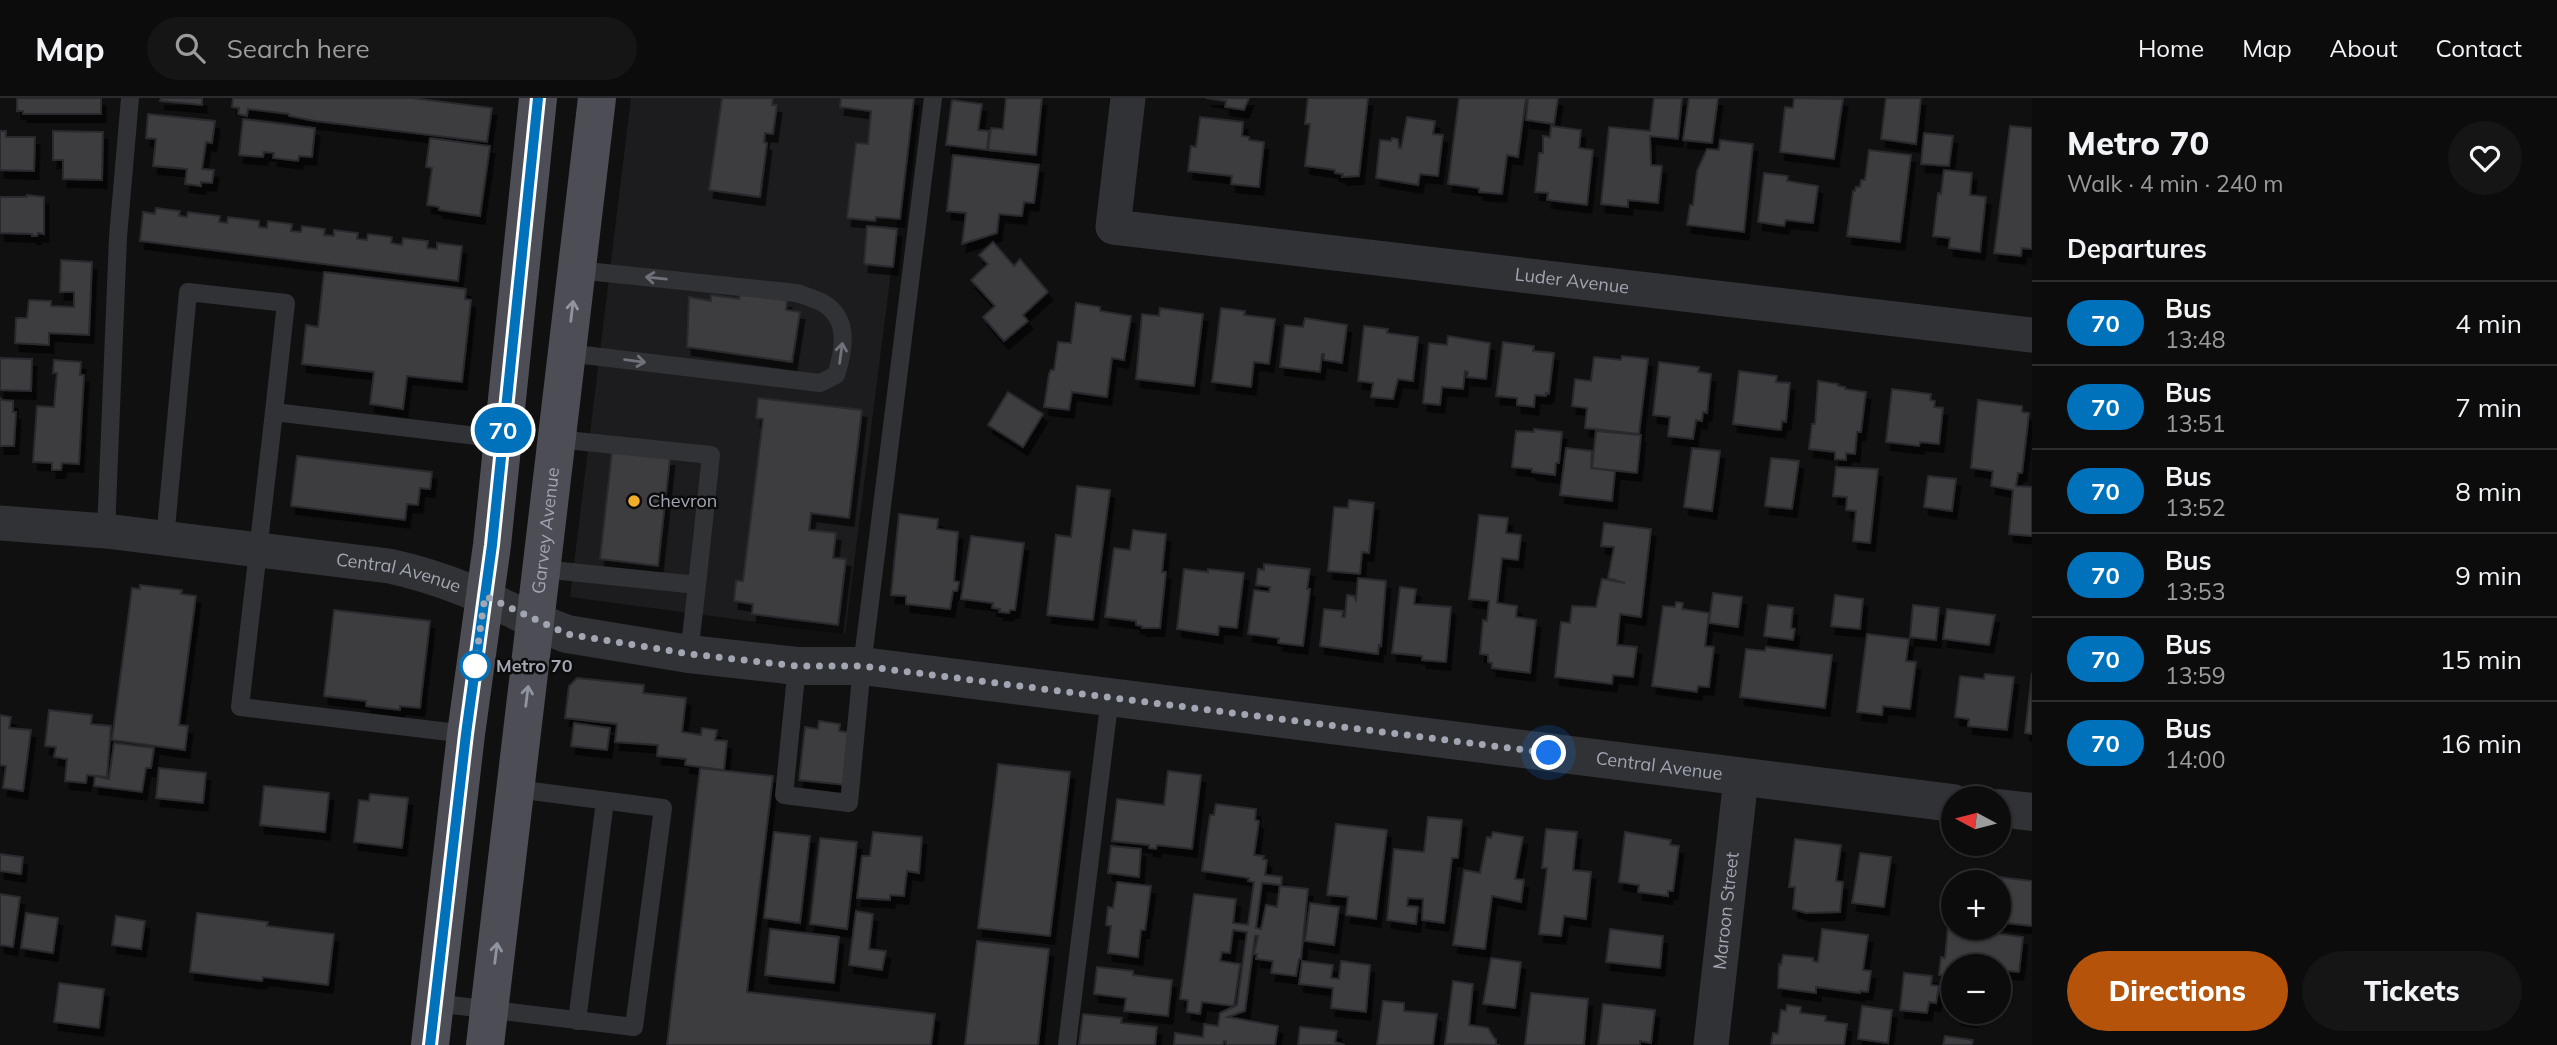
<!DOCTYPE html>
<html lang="en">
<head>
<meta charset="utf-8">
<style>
	body { margin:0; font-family:Mulish,sans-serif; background:#151516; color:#f1f3f6; height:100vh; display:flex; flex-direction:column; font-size:26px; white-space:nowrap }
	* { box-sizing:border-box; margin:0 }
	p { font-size:23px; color:#9a9b9d }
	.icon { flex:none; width:38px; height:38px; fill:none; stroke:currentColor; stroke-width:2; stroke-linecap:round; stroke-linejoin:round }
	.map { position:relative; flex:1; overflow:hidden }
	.drawer { display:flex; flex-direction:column; background:#0c0c0d; width:525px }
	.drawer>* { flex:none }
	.badge { padding:0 14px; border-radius:23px; font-size:24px; line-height:46px }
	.needle { width:46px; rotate:277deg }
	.tools { position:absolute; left:1941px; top:688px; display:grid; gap:14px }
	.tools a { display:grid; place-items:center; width:70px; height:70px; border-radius:50%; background:#0c0c0d; box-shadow:0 2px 5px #0004,0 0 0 2px #2c2c2e; font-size:35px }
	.you { position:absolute; width:35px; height:35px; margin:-18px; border:5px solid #fff; border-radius:50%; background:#1a73e8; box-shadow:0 0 0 10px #1a73e833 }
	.map>.badge { position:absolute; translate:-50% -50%; box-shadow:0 0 0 4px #fff }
	h2 { padding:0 35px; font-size:26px; line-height:63px }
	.round { display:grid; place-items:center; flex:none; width:74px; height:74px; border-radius:37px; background:#151516 }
	.overview { display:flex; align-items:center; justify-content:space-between; height:119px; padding:0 35px }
	h1 { font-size:33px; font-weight:800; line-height:52px }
	.primary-button { display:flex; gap:14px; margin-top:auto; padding:14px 35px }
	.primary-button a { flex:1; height:80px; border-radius:42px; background:#b45309; color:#fff; font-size:28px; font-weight:800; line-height:80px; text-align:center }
	.primary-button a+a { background:#151516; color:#f1f3f6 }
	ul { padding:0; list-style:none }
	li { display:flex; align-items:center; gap:21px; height:84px; padding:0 35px; border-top:2px solid #2c2c2e }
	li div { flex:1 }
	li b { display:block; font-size:26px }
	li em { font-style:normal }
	li .badge { min-width:77px; font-weight:700; text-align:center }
	header { display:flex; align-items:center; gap:42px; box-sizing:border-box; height:98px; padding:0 35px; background:#0c0c0d; border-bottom:2px solid #2c2c2e }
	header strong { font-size:33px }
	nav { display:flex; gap:38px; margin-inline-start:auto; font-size:24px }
	.search { width:490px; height:63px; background:#151516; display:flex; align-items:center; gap:18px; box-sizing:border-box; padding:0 24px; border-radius:38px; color:#9a9b9d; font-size:26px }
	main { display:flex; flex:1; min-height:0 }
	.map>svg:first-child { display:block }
	.built { fill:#1c1c1e }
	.building { fill:#3c3d41; stroke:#2a2a2d; stroke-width:2; fill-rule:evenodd; filter:url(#shadow) }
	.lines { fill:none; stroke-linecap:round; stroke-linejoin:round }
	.service { stroke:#313236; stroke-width:18 }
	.minor { stroke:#313236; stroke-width:35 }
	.tertiary { stroke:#313236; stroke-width:38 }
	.primary { stroke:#4d4e55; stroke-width:38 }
	.oneway { stroke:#6f727a }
	.oneway2 { stroke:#90949f }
	.line-casing { stroke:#fff; stroke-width:16 }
	.line { stroke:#0072bc; stroke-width:10 }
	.walk { stroke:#a1a6b2; stroke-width:7; stroke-dasharray:0 12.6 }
	.poi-dot { fill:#f0ad28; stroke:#0b0b0c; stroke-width:2.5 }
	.stop-dot { fill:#fff; stroke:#0072bc; stroke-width:3.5 }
	.labels { text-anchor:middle; stroke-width:5; stroke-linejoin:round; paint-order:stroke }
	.street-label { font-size:18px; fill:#a1a6b2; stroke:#0b0b0c }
	.poi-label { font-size:18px; fill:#a1a6b2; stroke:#0b0b0c; text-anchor:start }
	.stop-label { font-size:18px; font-weight:bold; fill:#a1a6b2; stroke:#0b0b0c; text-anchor:start }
</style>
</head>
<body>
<header>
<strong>Map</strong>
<div class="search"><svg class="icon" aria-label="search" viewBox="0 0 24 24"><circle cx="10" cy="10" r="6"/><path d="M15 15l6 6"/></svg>Search here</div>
<nav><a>Home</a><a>Map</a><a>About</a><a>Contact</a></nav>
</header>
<main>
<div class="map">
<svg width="2032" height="947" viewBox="0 0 2032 947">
	<defs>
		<filter id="shadow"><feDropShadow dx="4.5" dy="8" stdDeviation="0" flood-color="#0009"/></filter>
	</defs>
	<rect width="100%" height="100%" fill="#101011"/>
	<path class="built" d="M631,0H913L845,536L570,499Z"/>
	<path class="building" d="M17,0H101V16H23V13H17Z
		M161,0H202V7L160,3Z
		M233,0H412L492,10L487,44L315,23L289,18V16L248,11L247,18L238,16L239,10L232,9Z
		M722,0H773L772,7H777L773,36L765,35L764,44L767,45L760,99L709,92Z
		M841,0H914L900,121L876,119L875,123L847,120L856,45L868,46L871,13L840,9Z
		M1006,0H1042L1036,57L988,52L991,30L1003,31Z
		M1206,0H1249L1244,12L1225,9L1226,3Z
		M1308,0H1368L1359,78L1342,79L1343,76L1335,75V72L1305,68L1310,26H1305Z
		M1459,0H1526L1518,59L1507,57L1502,96L1479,94V90L1448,86Z
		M1528,0H1558L1554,26L1526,22Z
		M1654,0H1682L1678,41L1650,38L1651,67L1662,68L1658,105L1628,102V109L1601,106L1609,29L1650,33Z
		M1689,0H1718L1712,45L1683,42Z
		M1794,0L1843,1L1834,61L1780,54L1785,9L1793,10Z
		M1886,0H1921L1916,46L1881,41Z
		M952,2L982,6L978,32L989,33L987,52L946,47Z
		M148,16L215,23L212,45L206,44L202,71L214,72L212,85L201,84V88L185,86L187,71L153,68L156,41L146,40Z
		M1200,19L1243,24L1242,38L1249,39V42L1264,44L1259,89L1231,86L1232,78L1188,73L1191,48L1196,49Z
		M1407,19L1435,23L1433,36L1443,37L1438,78L1420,76L1418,87L1376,80L1380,42L1391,43L1392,40L1398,41L1399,50H1401Z
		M243,21L315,30L312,59L299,58L298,63L273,60L274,55L264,54L263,59L239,57Z
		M1551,28L1581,32L1579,50L1593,52L1587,107L1547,102L1548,95L1535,94L1539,55H1543V38L1550,39Z
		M2010,28L2032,30V151L2022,150L2021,158L1994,155Z
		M0,33H6V39H35L34,73L0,72Z
		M53,33L103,34L102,82L63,81V62H53Z
		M1924,35L1953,38L1949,68L1921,66Z
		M430,40L490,48L480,118L439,112V109L427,107L432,70L426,69Z
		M1720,42L1753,46L1744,134L1687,127L1690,107H1693L1697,73L1707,51L1719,52Z
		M1869,52L1911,57L1900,144L1847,138L1853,93H1855L1856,89H1860L1861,82H1865Z
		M953,57L1039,67L1034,105L1024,104L1022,118L999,116L997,135L962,146L966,115L947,113Z
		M1944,72L1972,75L1970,97L1986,99L1980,154L1949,150L1950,140L1933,138L1938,95L1941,96Z
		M1764,75L1788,78L1787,83L1818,88L1813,125L1786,122L1784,128L1758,124Z
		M27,97L44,99V136L38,135L37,138H32V136L0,135V99H27Z
		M156,110L180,113L179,118L187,119L188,114L220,118L219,124L227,125L228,119L259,123V129L267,130L268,123L292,126L291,133L301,134L302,128L325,131L324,137L334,138V132L358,135L357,141L367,142L368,136L392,139L391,145L402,147L403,140L428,143L427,150L437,151V145L462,148L458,183L140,143L143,114L155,116Z
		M867,128L897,131L893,169L864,166Z
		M993,144L1014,168L1020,161L1048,194L1023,217L1028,223L1004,243L983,219L995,208L971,182L988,166L979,157Z
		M61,162L92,164L89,237L49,235V247L15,245L16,220H27L29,202L51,203V208L74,209V194H60Z
		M324,174L466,191L465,201L471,202L462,284L407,278L403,311L370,306L374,274L302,266L306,227L318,229Z
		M740,196L787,202L786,212L800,214L792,264L687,249L689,199L711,203V197L739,201Z
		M1076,205L1100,209V213L1131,218L1124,262L1112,260L1107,299L1072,294L1069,312L1044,309L1049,276L1051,272H1054L1058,244L1071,245Z
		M1160,210L1203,216L1194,288L1136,281L1142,216L1159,218Z
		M1221,210L1245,213L1244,217L1275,221L1269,266L1254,264L1251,289L1212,284Z
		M1305,220L1347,227L1342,265L1324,262V256H1322L1320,274L1280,269L1285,227L1303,229Z
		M1364,228L1388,231L1387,235L1418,239L1413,283L1398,281L1393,301L1371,299L1373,285L1358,283Z
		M1448,238L1490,245L1486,281L1467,279L1468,274L1465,273L1463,291L1442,289L1440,307L1423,305L1429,245L1447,247Z
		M1503,244L1534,248L1533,253L1554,255L1549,296L1546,295V298L1535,297L1534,309L1517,307V300L1496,298Z
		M1622,258L1648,261L1639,336L1585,330L1587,310L1572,308L1575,281L1591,283L1594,259L1621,262Z
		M0,260L32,261L31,293L0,292Z
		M54,262L81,264L80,277H84L79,366L62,365L61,372H52V365L33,364L37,308L54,309L57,275H53Z
		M1659,264L1699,269L1698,274L1711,276L1707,315L1703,314L1702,323L1696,322L1693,341L1668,338L1670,319L1653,317Z
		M1739,273L1777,278L1776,284L1790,285L1786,324L1782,323L1781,332L1733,326Z
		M1818,283L1838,286V288L1845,289V291L1866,294L1861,334H1857L1855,356L1846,355V362L1835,361V354L1809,351L1812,326H1815Z
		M1892,291L1931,296L1930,302L1935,303L1934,309L1943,310L1939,346L1920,344L1919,348L1886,344Z
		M1008,294L1043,316L1023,349L988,327Z
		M0,300L2,302L13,303V314H16L14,348H0Z
		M758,300L862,312L849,420L811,415L809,432L836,435L833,460L846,461L838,527L752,516L753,506L734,503L736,483H743L763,321L756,320Z
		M1978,302L2022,308V314L2029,315L2022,375H2018L2016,388L2032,389V438L2009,436L2013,392L1991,388L1993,373L1971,370Z
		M1534,331L1562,334L1559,365H1556L1555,377L1532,374V371L1512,369L1516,333L1534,334Z
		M1596,333L1641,337L1637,375L1592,370Z
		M1566,350L1592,353L1591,370L1615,373L1612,403L1560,397Z
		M1692,350L1720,353L1712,413L1684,409Z
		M612,353L670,360L658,468L600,461Z
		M297,358L432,374L430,391L420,390L418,407L407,406L405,422L291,408Z
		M1771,360L1799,363L1792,411L1765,408Z
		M1836,369L1878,371L1870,445L1853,443L1856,413L1846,412L1847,399L1833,398Z
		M1928,378L1956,381L1952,413L1924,409Z
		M1077,388L1110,392L1093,522L1047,517L1056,437L1071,439Z
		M1349,402L1374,405L1369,455L1362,454L1360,476L1328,473L1334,409L1348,410Z
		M899,416L938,421L937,431L958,434L954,483L959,484L957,493H953L950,511L906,506V498L891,497Z
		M1479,417L1508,420L1506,435L1521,437L1518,462L1502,460L1497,505L1517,508L1516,519L1536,522L1530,575L1492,570V565L1488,564V557L1480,556L1483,522L1487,523L1489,503L1469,501Z
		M1604,425L1651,431L1641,519L1620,516L1617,547L1637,549L1633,579L1613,577L1612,586L1555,579L1561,524L1570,525L1572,508L1596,509L1602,481L1625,485L1608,480L1614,449L1601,448Z
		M1133,432L1166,436L1162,474H1166L1160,530H1142V528L1136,527V523L1105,519L1114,450L1130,452Z
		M971,438L1024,445L1015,512H1010L1009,515L999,514L1000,511L992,510L993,505L961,501Z
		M1264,466L1310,471L1307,491H1310L1303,548L1278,545L1279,540L1248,536L1254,492L1269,494L1270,489L1256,487L1258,471L1264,472Z
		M1184,471L1208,474V471L1244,475L1237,530L1219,528L1218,537L1177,531Z
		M1358,480L1386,483L1381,548L1379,547L1378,556L1320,548L1324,511L1343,513L1342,519H1345L1347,497L1354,498L1356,502Z
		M140,487L182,492L181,496L196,498L179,627L188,628L185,652L112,642L132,490L140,491Z
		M1400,489L1416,491L1414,506L1451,509L1446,564L1422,562V558L1392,555Z
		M1713,495L1742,499L1738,529L1709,525Z
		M1835,497L1863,501L1860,531L1831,528Z
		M1676,504L1683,505L1682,511L1709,515L1705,548L1714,549L1709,589L1698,588L1697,594L1652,588L1663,508L1675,509Z
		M1768,507L1793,510L1791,530L1795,531L1793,542L1764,538Z
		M1913,507L1939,510L1936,542L1910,539Z
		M1947,511L1995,517L1989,547L1943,541Z
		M334,512L430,523L420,610L400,608V612L366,608V603L324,598Z
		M1867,536L1909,541L1906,563L1916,564L1910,611L1883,608L1882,617L1857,614Z
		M1766,549L1832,557L1825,610L1740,599L1746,551L1765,553Z
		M2032,575V636L2025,635Z
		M1985,576L2014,579L2007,632L1968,628L1969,621L1955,619L1960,578L1984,581Z
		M577,580L644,587L643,595L686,600L682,634L701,637L702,630L717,632L715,642L727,643L724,672L685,667L686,661L657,658L658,647L615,644L617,626L565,620L569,588Z
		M49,612L92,617L91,626L111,628L107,679L87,677L86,685L65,683L67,661L54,659L56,649L45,648Z
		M0,617L11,619L9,630L31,632L23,693L3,690L6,668L0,667Z
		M819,623L840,626L839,633L852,635L846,687L799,682L805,629L818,631Z
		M574,625L610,630L607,652L571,648Z
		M114,645L154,650L151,670H146L142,694L94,688L95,678L109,681Z
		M998,666L1070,674L1050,838L978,830Z
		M159,670L206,675L203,705L156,700Z
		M700,670L773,678L747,894L935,916L931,947H667Z
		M1168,673L1201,677L1192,751L1157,747L1156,751L1149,750V747L1112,743L1117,701L1164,707Z
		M264,688L329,695L325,734L260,727Z
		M370,696L408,700L402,750L354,744L359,702L369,703Z
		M1216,706L1256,711L1255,722L1259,723L1254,757L1264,758L1263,761L1267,762L1265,777L1282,779L1281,788L1308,791L1301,861H1299L1296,878L1271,875L1273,863L1256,861L1257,856H1254L1258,838H1255L1245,913L1228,919L1278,928L1275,947H1226V943H1224L1223,947H1174L1175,935L1203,939L1204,926L1218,928L1220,915L1237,907L1247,834L1233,832L1230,855L1222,854L1220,863L1240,866L1234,908L1202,904L1200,916L1187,914L1188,902L1180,901L1194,796L1236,801L1233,825L1248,827L1254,784L1248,783L1249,780L1202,773L1210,717H1214ZM1262,785L1280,787L1277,809L1266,807L1261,831L1256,830Z
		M1428,719L1462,722L1458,760H1452L1444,825L1422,822L1423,801L1408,800L1407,808L1418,809L1416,826L1387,822L1394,751L1424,754Z
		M1336,726L1387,732L1376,821L1346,817L1348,799L1327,797Z
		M1546,731L1577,734L1573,772L1591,774L1586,821L1564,818L1561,838L1539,836L1547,770H1542Z
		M774,734L810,738L800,825L764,820Z
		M873,734L922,739L919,775L907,773L904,798L890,797V802L857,800L862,758H870Z
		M1493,734L1523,739L1515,781L1524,782L1521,804L1492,798L1485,851L1453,847L1464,772L1480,775L1487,739L1491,740Z
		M1625,734L1671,742L1670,747L1679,748L1673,793H1668V798L1638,794L1639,787L1619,784Z
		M820,740L857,744L847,831L810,826Z
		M1795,741L1841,747L1836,783L1843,784L1840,814L1806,815L1793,811L1795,789H1789Z
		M1111,748L1141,751L1139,779L1108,775Z
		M1860,755L1891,759L1884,809L1852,805Z
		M0,756L23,759L21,776L0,773Z
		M1999,779L2032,783V828L1998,824Z
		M1117,784L1151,788L1145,832H1141L1138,859L1108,855L1111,828L1106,827L1108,809L1113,810Z
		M0,796L20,799L13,849L0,847Z
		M1310,805L1339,809L1334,847L1305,843Z
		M856,813L873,816L869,851L886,853L882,872L849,867Z
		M26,815L58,820L53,855L21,850Z
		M197,815L268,824L267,828L334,836L328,887L263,879L262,883L190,874Z
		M116,818L145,823L141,851L112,847Z
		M1948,829L2023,839L2019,874L1998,872V868H1953V908L1944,907L1947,878L1939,877L1941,859L1945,860Z
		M770,831L839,839L834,885L765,877Z
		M1610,831L1663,838L1660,870L1606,864Z
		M1822,831L1868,837L1863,872L1871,873L1868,894L1860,893V895L1816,889V895L1778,890L1779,866L1781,867L1783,857L1813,860V863L1818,864Z
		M977,843L1049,851L1038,947H965Z
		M1491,860L1521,864L1515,910L1483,906Z
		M1302,863L1333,867L1331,880L1339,881L1341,863L1370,867L1366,914L1331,910L1333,890L1299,886Z
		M1097,869L1133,873V877L1172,882L1168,918L1124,913L1126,900L1094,896Z
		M1904,875L1932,878L1931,887L1939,888L1936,905L1929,904L1927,915L1900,912Z
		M1453,883L1473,886L1469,927L1488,930L1494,940L1496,941V947H1500L1445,946Z
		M59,885L104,891L99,930L54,924Z
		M1531,895L1588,901L1584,947H1525Z
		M1383,903L1404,905V913L1437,916L1433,947H1377Z
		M1603,906L1655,912L1651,945L1640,943V947H1598Z
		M1787,907L1801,909L1800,915L1826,918L1825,923L1847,926L1844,947H1771L1773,935L1778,936L1781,912L1786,913Z
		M1862,908L1892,912L1888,945L1858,941Z
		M1958,914H1973V921L1957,919Z
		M1083,916L1122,920L1121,925L1157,929L1155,947H1079Z
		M1300,929L1337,933L1335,944L1345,947H1298Z
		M1945,938L1973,942L1972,947H1943Z"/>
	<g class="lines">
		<path class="service" d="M567,255L820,285L836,277C844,252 850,221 823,205C816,201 805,198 797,195L577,172
			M274,314L240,609L466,636
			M106,433L118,139L130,0
			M165,441L188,194L286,205L274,314L502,341
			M542,471L697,487L711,357L557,341
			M689,556L697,487
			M797,568L784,697L849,705L862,568L933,0
			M435,905L634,929L663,710L516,691
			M577,923L605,703
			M1067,947L1110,599"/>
		<g class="minor">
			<path id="s1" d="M1128,0L1113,129L2032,237"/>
			<path id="s2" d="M0,425L106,433L389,468C445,480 485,499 536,524"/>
			<path id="s3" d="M1711,947L1741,680"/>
		</g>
		<g class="tertiary">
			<path id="s4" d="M536,524L567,536L689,556L797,568H862L1953,705"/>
			<path d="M1998,710L2032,714"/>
		</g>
		<g class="primary">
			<path d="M430,947L466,636L492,447L538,0"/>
			<path id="s5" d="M485,947L597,0"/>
		</g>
	</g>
	<defs><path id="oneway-shaft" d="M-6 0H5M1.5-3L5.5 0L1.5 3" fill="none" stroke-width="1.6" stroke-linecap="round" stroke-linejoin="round" transform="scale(1.75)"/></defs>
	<g class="oneway">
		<use href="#oneway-shaft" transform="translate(656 180) rotate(-174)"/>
		<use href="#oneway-shaft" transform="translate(841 255) rotate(-82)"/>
		<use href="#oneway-shaft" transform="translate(635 263) rotate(7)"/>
	</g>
	<g class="oneway2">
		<use href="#oneway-shaft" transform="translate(572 213) rotate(-83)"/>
		<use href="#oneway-shaft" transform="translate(527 598) rotate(-83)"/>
		<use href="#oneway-shaft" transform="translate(496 855) rotate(-83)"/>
	</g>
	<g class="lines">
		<defs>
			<path id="line" d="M430,947L466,636L492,447L538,0"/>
		</defs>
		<use href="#line" class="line-casing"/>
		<use href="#line" class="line"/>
		<path class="walk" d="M475,568L485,498L567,536L690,556L797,568H862L1549,655"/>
	</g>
	<circle class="poi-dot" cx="634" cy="403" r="7"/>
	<circle class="stop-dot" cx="475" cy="568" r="14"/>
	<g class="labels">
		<g class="street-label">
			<text dy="6" stroke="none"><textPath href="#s1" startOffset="592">Luder Avenue</textPath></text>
			<text dy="6" stroke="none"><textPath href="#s5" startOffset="518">Garvey Avenue</textPath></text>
			<text dy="6" stroke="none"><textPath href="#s2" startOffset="402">Central Avenue</textPath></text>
			<text dy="6" stroke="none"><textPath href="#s4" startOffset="1134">Central Avenue</textPath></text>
			<text dy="6" stroke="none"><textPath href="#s3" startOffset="135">Maroon Street</textPath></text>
		</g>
		<g class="poi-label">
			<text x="648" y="409">Chevron</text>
		</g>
		<g class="stop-label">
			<text x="496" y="574">Metro 70</text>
		</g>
	</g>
</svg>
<div class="tools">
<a><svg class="needle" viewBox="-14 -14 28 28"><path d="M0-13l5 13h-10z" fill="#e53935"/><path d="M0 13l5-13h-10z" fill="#9a9b9d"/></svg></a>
<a>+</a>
<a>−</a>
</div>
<div class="you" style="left:1549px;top:655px"></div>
<b class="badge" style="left:503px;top:332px;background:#0072bc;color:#fff">70</b>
</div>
<section class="drawer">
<div class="overview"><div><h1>Metro 70</h1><p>Walk · 4 min · 240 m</p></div><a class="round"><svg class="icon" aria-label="heart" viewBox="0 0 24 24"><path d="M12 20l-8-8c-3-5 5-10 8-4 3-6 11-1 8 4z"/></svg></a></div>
<h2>Departures</h2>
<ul>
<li><span class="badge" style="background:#0072bc;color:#fff">70</span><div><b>Bus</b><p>13:48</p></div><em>4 min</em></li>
<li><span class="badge" style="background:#0072bc;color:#fff">70</span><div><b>Bus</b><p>13:51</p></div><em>7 min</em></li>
<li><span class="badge" style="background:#0072bc;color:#fff">70</span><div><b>Bus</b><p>13:52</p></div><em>8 min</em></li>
<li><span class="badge" style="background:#0072bc;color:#fff">70</span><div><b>Bus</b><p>13:53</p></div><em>9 min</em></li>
<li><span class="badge" style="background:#0072bc;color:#fff">70</span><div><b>Bus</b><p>13:59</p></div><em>15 min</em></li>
<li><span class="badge" style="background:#0072bc;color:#fff">70</span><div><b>Bus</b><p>14:00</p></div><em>16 min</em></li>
</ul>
<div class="primary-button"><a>Directions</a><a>Tickets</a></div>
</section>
</main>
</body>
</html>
